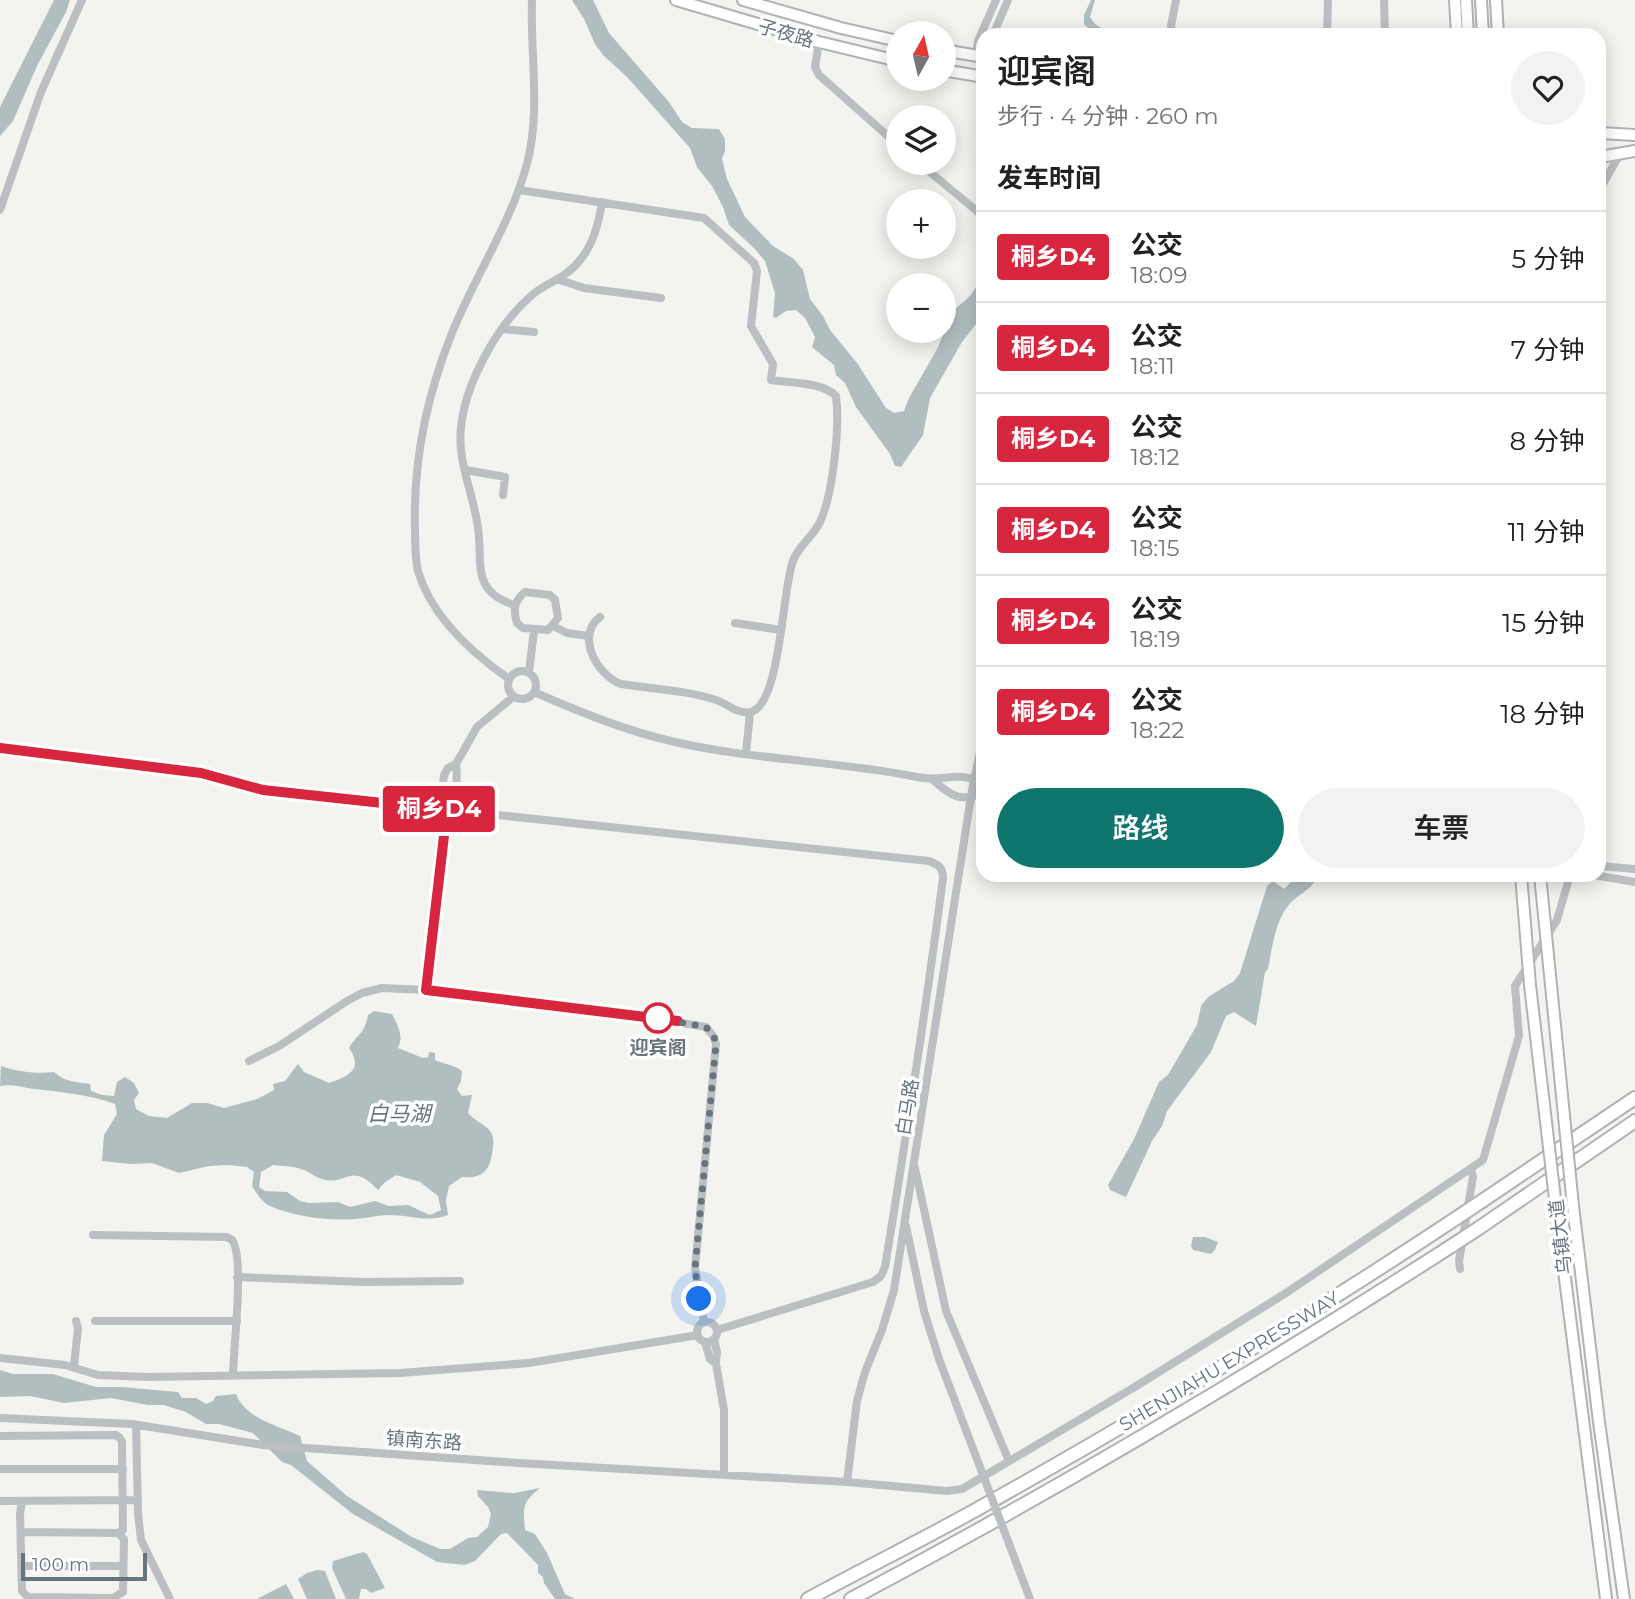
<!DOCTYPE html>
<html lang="zh">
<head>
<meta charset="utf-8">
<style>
	body { margin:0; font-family:Montserrat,"Noto Sans SC",sans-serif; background:#f2f2f2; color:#222; height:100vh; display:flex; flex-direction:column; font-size:26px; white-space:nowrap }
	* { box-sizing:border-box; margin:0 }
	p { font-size:23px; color:#767676 }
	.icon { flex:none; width:38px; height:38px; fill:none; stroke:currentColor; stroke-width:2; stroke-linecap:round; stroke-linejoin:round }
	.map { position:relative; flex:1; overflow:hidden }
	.drawer { position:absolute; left:976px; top:28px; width:630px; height:854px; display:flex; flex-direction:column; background:#fff; border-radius:21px; box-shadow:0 4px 18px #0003 }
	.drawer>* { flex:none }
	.badge { padding:0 14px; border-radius:5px; font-size:24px; line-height:46px }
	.needle { width:46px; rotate:8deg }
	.tools { position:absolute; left:886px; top:21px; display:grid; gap:14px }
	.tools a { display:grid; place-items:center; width:70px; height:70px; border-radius:50%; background:#fff; box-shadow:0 4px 18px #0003; font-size:35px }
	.scale { position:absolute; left:21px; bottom:18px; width:126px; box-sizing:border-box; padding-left:7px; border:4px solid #66757d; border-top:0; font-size:19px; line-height:24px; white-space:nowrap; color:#66757d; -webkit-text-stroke:5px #fff; paint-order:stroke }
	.you { position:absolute; width:35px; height:35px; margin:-18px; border:5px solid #fff; border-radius:50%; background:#1a73e8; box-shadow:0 0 0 10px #1a73e833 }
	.map>.badge { position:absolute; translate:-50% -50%; box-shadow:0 0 0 4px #fff }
	h2 { padding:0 21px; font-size:26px; line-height:63px }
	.round { display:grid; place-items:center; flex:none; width:74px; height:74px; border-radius:37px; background:#f2f2f2 }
	.headline { display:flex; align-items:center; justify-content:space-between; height:119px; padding:0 21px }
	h1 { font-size:33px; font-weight:600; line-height:52px }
	.button { display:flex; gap:14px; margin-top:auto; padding:14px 21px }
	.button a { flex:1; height:80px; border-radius:42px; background:#0f766e; color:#fff; font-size:28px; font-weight:600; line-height:80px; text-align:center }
	.button a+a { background:#f2f2f2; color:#222 }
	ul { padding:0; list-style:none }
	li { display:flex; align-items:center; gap:21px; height:91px; padding:0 21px; border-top:2px solid #e0e0e0 }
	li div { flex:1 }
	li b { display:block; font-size:26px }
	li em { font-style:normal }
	li .badge { min-width:77px; font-weight:700; text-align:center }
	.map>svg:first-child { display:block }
	.water { fill:#b1bec0; fill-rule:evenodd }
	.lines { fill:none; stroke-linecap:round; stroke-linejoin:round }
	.major-casing { stroke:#afb3b6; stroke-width:14 }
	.highway-casing { stroke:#afb2b4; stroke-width:16 }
	.minor { stroke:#bbbfc1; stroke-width:8 }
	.major { stroke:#fff; stroke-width:10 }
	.highway { stroke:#fff; stroke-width:12 }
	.major-bridge-casing { stroke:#afb3b6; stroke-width:14; stroke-linecap:butt }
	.highway-bridge-casing { stroke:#afb2b4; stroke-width:16; stroke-linecap:butt }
	.minor-bridge { stroke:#bbbfc1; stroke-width:8 }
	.major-bridge { stroke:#fff; stroke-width:10 }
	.highway-bridge { stroke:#fff; stroke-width:12 }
	.line-casing { stroke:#fff; stroke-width:16 }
	.line { stroke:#d7263d; stroke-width:10 }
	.walk { stroke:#66757d; stroke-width:7; stroke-dasharray:0 12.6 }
	.stop-dot { fill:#fff; stroke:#d7263d; stroke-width:3.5 }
	.labels { text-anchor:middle; stroke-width:7; stroke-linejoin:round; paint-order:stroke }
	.street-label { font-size:19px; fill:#66757d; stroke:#fff }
	.stop-label { font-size:19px; font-weight:bold; fill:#66757d; stroke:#fff }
	.water-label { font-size:21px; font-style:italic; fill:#62767b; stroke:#fff }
</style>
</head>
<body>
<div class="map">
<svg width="1635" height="1599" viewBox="0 0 1635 1599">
	<rect width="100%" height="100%" fill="#f3f3f0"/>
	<path class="water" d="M54,0H70L66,12L37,66L13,121L0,136V107Z
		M572,0H593L609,33L669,102L682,122L692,128L719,129L725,139V151L722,159L727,179L745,217L773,246L794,259L803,270L810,299L823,316L830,330L857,363L886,408L894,413L904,411L909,398L937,349L954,310L970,296L983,277V325L976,324L962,342L930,398L923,435L901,467L895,466L890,454L856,407L845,383L836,375L834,365L812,347L815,337L805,318L796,310L786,311L776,318L773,317L775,293L765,261L754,248L729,225L723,207L712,186L697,167L690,148L628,78L603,55L595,44L584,19Z
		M1091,0H1095L1090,17L1095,24L1112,35H1096L1084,24V15Z
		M1298,875H1318C1312,891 1298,893 1288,906C1275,922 1272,949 1268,969L1265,972L1256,1026L1234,1012L1226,1016L1211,1052L1167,1111L1162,1126L1152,1141L1126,1197L1110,1190L1108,1185L1134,1139L1159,1082L1168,1075L1197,1025L1201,1006L1208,997L1234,981L1240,973L1267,886L1273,881L1284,889Z
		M374,1011L392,1014C398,1026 404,1036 398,1048L423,1058L428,1057L429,1052L435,1053V1060C445,1065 453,1064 462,1071L461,1081L457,1089L462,1096L472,1095L468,1113C474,1120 484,1124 490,1131C495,1138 493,1145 492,1153C490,1171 481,1179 462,1177L449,1186L446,1200L448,1215C427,1223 410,1215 389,1215C378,1215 367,1218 356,1219C330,1221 295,1217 270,1206C262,1202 257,1194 252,1186L254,1172L247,1167L228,1165L209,1166L179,1173L152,1163L130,1164L102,1161L104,1135L117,1114L115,1104C86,1094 63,1092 33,1089C21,1087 12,1084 0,1086L1,1066C17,1072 37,1074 54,1072C64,1082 77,1082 90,1084L91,1091L102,1095L114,1096L117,1082L125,1077L134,1083L139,1093L134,1100L136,1109L149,1116L167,1118L192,1103H207L224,1108L257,1099L274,1090L273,1084L285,1081L298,1064L304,1072L329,1083C348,1076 364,1070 349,1048C357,1034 365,1034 368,1015ZM273,1165C282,1166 292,1166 301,1169C309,1171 314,1177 322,1179C347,1187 350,1160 378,1190L384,1183L396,1175L420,1182L438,1196L441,1210L430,1215L408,1205L389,1206L375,1201L350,1207L338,1202L309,1203L300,1201L287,1192L265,1191L259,1187L261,1172Z
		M1193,1237H1205L1218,1242L1215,1250L1211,1254L1193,1250L1191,1246Z
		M0,1370L13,1374H53L96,1387H122L178,1392L182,1398H196L206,1404L213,1401L216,1396L236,1394C246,1419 277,1425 300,1436L307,1461L347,1496L412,1537L440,1549H450L468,1538L477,1537L488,1527L491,1514L488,1507L478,1496L477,1490L514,1493L540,1488C522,1503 523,1506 525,1530L535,1534L547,1553L565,1594L575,1599H555L544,1583L543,1577L538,1573V1565L507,1533L501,1534L475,1561L465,1565L437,1562L353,1514L291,1465L282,1462L253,1433L219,1424H206L186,1412L164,1405H148L111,1398L64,1403L30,1396L0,1397Z
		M363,1552L367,1554L385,1588L371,1593L366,1589H361L359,1599H346L332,1568L333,1561Z
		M317,1570L325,1571L336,1599H307L298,1579L307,1573Z
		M286,1584L294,1599H257Z"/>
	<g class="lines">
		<defs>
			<path id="major" d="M676,0L819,42L898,61
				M743,0L841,28L898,41
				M1455,0L1457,35
				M1466,0L1468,35
				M1481,0L1483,35
				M1496,0L1498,35
				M943,50L984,57
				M943,70L984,77
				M1600,133L1635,135
				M1600,157L1635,151
				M1573,1206L1599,1422L1624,1599
				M1557,1216L1606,1599"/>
			<path id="highway" d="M1482,1201L1635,1098
				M1479,1228L1635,1121
				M808,1599C865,1568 924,1539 981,1507C1144,1416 1303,1320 1458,1217
				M851,1599C1057,1490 1257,1371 1453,1245"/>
		</defs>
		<use href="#major" class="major-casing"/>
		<use href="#highway" class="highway-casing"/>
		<path class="minor" d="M1384,0L1385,35
			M993,35L1008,0
			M1173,35L1171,26L1176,0
			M1327,35L1328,0
			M819,42L815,67L819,75L898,145
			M976,56L978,41L996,0
			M919,163L984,217
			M1600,189L1620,154
			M519,190L704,218L754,263L757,271L751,326L773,364L771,380C790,383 823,382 836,396C840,427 833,494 820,522C813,537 798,546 793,561C782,589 781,704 751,712C739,715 726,703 716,700C686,690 652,689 621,684C597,675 575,636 600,617
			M0,210L41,92L82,0
			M557,279L584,288L661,298
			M503,329L534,332
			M466,470L505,477L503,495
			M525,592L550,595L555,600L558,618L548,630L523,628L517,623C513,610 514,601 525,592Z
			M514,605C471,591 483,565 478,528C474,495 457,462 461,428C465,383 498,324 532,295C543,285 557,281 568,272C590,255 598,229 602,202
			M735,623L781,630
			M553,626L567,633L589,636
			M508 685a14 14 0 1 1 28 0a14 14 0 1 1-28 0Z
			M529,673L534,630
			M509,679C472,653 431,616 418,571C415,558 415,543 415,529C413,462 427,395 452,333C475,276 511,223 527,164C541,111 530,54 532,0
			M534,692C580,712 626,731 675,742C754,760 837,761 917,777C945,783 957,769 984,784
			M0,748L201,773L263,790L929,861C939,865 943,868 943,878C926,1008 906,1138 885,1267L881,1276L873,1282L717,1330
			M746,753L750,713
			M934,781C952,796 960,803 984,792
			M447,810L441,800L444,775L448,768L456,764L477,727L513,697
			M1600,866L1635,869
			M1594,875L1635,882
			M426,990L447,810C456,798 458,779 456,764
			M249,1061L279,1046L347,1001L362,993L382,988L426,990L641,1016L706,1027L714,1037L716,1044L695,1268L704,1322
			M915,1168L946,1311L1009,1461
			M906,1226L924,1311L939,1359
			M93,1235L227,1237L232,1240C245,1256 233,1351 233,1376
			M1460,1269L1459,1261L1473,1177L1471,1169
			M237,1277L364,1282L460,1281
			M95,1321H237
			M697 1332a10 10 0 1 1 20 0a10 10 0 1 1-20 0Z
			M714,1339L717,1352L716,1364L724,1410V1475
			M705,1342L710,1359L716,1364
			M0,1358L65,1365L98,1375L148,1377L400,1373L529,1363L698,1335
			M74,1366L78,1328L76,1321
			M0,1418L132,1424L263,1445L519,1463L847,1482L947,1491L962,1489L1133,1388L1286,1293L1483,1160L1519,1036L1515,986L1557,920L1570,875
			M136,1425L138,1513L141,1540L170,1599
			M0,1436L116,1435L120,1438L122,1442L123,1530L118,1533L21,1532
			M0,1469H123
			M847,1482L857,1401L865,1372L882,1330L894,1290L972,790L984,733
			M0,1501L138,1500
			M22,1501L20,1514L22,1591L28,1597L113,1598L123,1592L124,1539L118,1533
			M22,1566H123"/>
		<use href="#major" class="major"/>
		<use href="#highway" class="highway"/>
		<defs>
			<path id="major-bridge" d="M1521,875L1530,985L1557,1216
				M1540,875L1573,1206"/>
			<path id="highway-bridge" d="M1458,1217L1482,1201
				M1453,1245L1479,1228"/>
		</defs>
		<use href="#major-bridge" class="major-bridge-casing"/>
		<use href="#highway-bridge" class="highway-bridge-casing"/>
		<path class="minor-bridge" d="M939,1359L1030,1599"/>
		<use href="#major-bridge" class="major-bridge"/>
		<use href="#highway-bridge" class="highway-bridge"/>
	</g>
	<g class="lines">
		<defs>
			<path id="line" d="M0,748L201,773L263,790L447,810L426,990L678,1021"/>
		</defs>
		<use href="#line" class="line-casing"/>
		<use href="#line" class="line"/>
		<path class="walk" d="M658,1018L706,1027L714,1037L716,1044L695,1268L699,1299"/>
	</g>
	<circle class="stop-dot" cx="658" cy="1018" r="14"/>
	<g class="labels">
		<g class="street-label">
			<text transform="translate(786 33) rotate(16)" y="7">子夜路</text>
			<text transform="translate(907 1107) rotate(-81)" y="7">白马路</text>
			<text transform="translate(1560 1237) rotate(-97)" y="7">乌镇大道</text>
			<text transform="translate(1229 1361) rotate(-31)" y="7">SHENJIAHU EXPRESSWAY</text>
			<text transform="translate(424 1440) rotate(4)" y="7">镇南东路</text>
		</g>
		<g class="stop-label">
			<text x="658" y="1054">迎宾阁</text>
		</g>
		<g class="water-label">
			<text x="399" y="1121">白马湖</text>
		</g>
	</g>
</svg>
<div class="tools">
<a><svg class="needle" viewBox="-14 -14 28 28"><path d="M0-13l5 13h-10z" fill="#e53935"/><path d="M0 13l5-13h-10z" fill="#767676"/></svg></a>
<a><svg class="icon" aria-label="layers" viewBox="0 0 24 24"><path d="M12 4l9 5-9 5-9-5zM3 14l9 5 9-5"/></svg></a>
<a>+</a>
<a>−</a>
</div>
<div class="scale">100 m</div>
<div class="you" style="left:699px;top:1299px"></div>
<b class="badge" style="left:439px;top:809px;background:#d7263d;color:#fff">桐乡D4</b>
<section class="drawer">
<div class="headline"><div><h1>迎宾阁</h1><p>步行 · 4 分钟 · 260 m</p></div><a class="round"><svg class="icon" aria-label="heart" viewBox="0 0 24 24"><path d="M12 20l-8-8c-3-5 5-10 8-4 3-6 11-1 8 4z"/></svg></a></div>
<h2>发车时间</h2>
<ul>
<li><span class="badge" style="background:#d7263d;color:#fff">桐乡D4</span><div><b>公交</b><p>18:09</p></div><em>5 分钟</em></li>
<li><span class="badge" style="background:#d7263d;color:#fff">桐乡D4</span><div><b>公交</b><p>18:11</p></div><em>7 分钟</em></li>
<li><span class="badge" style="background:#d7263d;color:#fff">桐乡D4</span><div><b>公交</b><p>18:12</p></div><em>8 分钟</em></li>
<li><span class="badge" style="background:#d7263d;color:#fff">桐乡D4</span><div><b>公交</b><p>18:15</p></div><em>11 分钟</em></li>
<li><span class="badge" style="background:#d7263d;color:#fff">桐乡D4</span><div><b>公交</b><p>18:19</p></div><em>15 分钟</em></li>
<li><span class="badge" style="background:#d7263d;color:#fff">桐乡D4</span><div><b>公交</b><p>18:22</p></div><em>18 分钟</em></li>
</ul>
<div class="button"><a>路线</a><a>车票</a></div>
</section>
</div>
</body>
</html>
